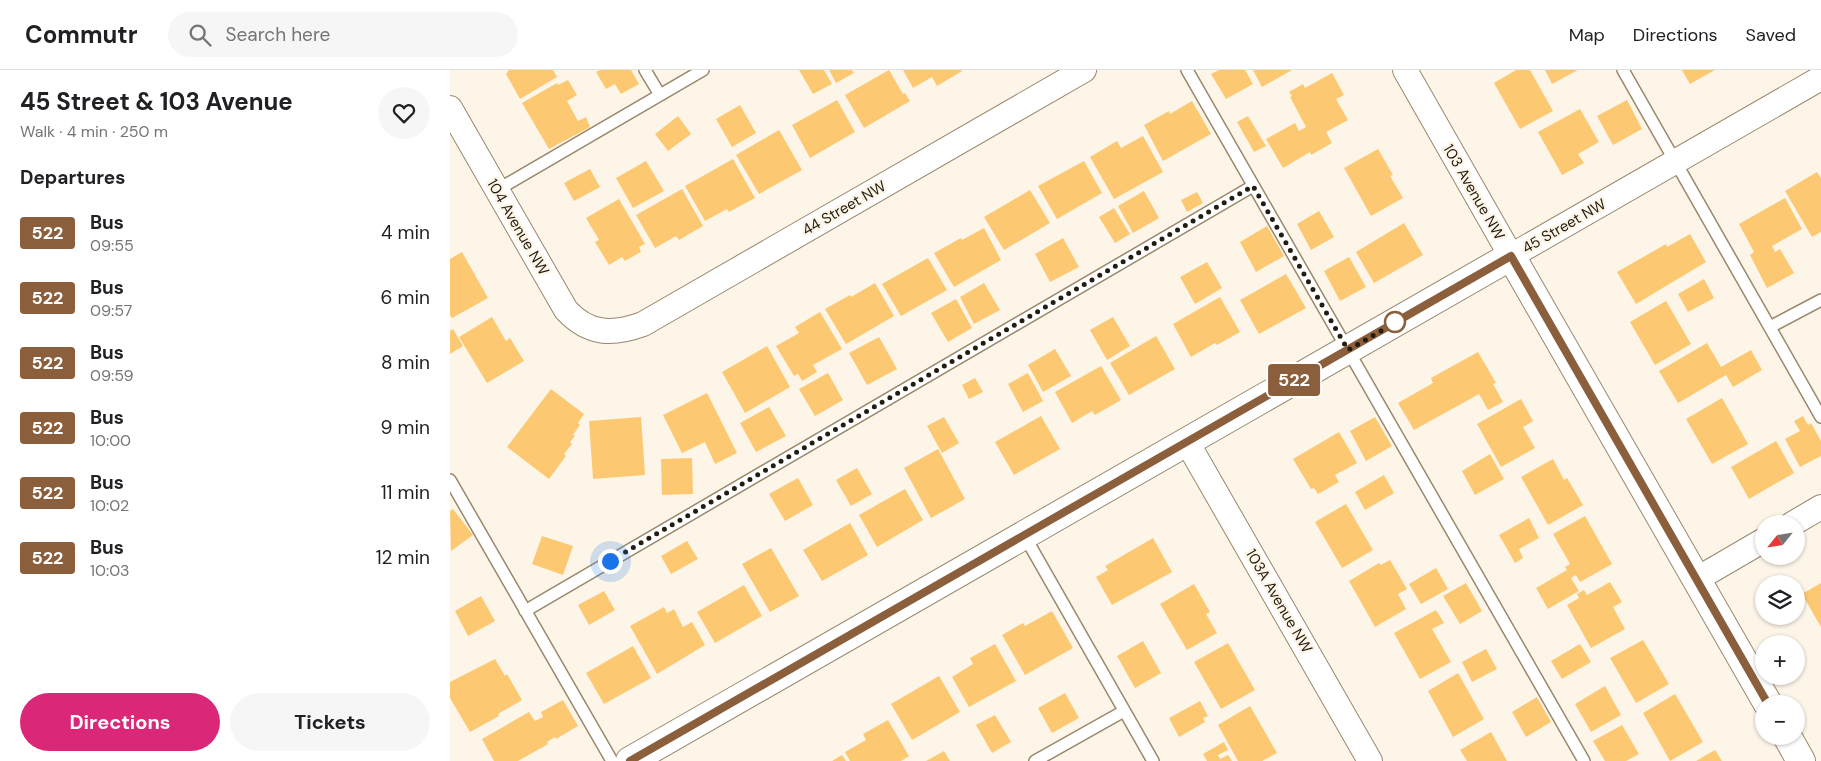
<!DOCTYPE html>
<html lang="en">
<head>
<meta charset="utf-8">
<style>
	body { margin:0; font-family:"DM Sans",sans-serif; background:#f6f6f6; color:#202124; height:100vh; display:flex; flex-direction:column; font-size:19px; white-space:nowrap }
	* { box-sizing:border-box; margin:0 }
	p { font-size:16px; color:#757577 }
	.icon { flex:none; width:28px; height:28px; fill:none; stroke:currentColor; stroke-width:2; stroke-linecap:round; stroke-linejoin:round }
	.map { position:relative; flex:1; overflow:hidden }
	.details { display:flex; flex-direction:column; background:#fff; width:450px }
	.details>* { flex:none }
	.badge { padding:0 10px; border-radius:4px; font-size:18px; line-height:32px }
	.needle { width:32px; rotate:240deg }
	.tools { position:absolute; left:1305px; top:445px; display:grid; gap:10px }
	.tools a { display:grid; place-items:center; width:50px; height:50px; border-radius:50%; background:#fff; box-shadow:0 1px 4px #0004; font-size:25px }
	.you { position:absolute; width:25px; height:25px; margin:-12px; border:4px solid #fff; border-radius:50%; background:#1a73e8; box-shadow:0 0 0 8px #1a73e833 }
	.map>.badge { position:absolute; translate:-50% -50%; box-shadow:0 0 0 2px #fff }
	h2 { padding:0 20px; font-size:19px; line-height:45px }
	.round { display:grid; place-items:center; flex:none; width:52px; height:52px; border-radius:26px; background:#f6f6f6 }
	.head { display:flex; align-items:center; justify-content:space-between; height:85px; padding:0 20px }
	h1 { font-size:24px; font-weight:700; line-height:38px }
	.action { display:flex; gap:10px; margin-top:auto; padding:10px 20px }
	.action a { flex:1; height:58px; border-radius:30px; background:#db2777; color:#fff; font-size:20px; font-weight:700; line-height:58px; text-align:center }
	.action a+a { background:#f6f6f6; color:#202124 }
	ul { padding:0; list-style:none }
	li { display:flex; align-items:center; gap:15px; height:65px; padding:0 20px }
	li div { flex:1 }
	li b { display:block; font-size:19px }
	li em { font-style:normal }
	li .badge { min-width:55px; font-weight:700; text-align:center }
	header { display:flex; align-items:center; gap:30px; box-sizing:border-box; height:70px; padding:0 25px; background:#fff; border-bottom:1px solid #e0e0e0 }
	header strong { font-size:24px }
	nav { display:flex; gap:28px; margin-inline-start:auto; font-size:18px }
	.search { width:350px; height:45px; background:#f6f6f6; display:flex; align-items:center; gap:12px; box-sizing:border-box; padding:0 18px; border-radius:28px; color:#757577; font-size:19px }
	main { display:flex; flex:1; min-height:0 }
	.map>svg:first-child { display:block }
	.building { fill:#fcc972 }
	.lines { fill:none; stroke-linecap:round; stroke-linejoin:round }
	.service-casing { stroke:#9a886b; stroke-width:14 }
	.minor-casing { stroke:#9a886b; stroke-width:26 }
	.tertiary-casing { stroke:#9a886b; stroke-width:30 }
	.service { stroke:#fff; stroke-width:11 }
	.minor { stroke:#fff; stroke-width:24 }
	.tertiary { stroke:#fff; stroke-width:28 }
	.line-casing { stroke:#fff; stroke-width:11 }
	.line { stroke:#8b5e3c; stroke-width:8 }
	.walk { stroke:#231c10; stroke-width:5; stroke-dasharray:0 9 }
	.stop-dot { fill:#fff; stroke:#8b5e3c; stroke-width:2.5 }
	.labels { text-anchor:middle; stroke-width:5; stroke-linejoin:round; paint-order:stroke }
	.street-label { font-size:15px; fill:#231c10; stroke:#fdf5e8 }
</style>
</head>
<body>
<header>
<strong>Commutr</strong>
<div class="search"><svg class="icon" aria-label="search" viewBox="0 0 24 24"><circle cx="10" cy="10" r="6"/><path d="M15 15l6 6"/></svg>Search here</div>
<nav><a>Map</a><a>Directions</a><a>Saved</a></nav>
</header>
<main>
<section class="details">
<div class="head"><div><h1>45 Street &amp; 103 Avenue</h1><p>Walk · 4 min · 250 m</p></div><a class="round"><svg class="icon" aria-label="heart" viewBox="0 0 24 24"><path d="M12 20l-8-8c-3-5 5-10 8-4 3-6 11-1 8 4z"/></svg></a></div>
<h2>Departures</h2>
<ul>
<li><span class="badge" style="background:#8b5e3c;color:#fff">522</span><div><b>Bus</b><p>09:55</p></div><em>4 min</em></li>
<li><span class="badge" style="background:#8b5e3c;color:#fff">522</span><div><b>Bus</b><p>09:57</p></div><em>6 min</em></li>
<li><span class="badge" style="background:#8b5e3c;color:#fff">522</span><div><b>Bus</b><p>09:59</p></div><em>8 min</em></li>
<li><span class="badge" style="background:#8b5e3c;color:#fff">522</span><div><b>Bus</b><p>10:00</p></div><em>9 min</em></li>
<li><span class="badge" style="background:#8b5e3c;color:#fff">522</span><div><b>Bus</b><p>10:02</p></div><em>11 min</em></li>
<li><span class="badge" style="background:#8b5e3c;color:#fff">522</span><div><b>Bus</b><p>10:03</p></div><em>12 min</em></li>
</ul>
<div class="action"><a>Directions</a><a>Tickets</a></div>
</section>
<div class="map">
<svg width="1371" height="691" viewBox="0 0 1371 691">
	<rect width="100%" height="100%" fill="#fdf5e8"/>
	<path class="building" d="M59,0H103L107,7L70,29L56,4Z
		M150,0H181L189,14L171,24L165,14L156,19L146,2Z
		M349,0H374L382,14L363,24Z
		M379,0H402L404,3L386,13Z
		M439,0L453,24L455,23L460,31L414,58L395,25Z
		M453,0H511L512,1L487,16L482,7L463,18Z
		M769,0H795L803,14L776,29L761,4Z
		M803,0H842L812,17Z
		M1066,0H1080L1103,41L1070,59L1044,13Z
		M1095,0H1128L1102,14Z
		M1232,0H1265L1240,14Z
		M882,3L894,25L886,29L898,50L876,62L882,73L861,85L860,82L833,98L816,69L845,53L849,61L856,57L840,27L842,26L839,22L853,14L855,18Z
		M118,10L127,25L117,31L128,51L136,47L140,57L99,79L72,33L107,13L108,15Z
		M387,30L405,62L360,88L342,55Z
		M1177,30L1192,59L1163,75L1147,46Z
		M742,31L761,64L713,91L694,55L719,41L720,44Z
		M290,35L306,63L282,77L266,49Z
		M1130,39L1149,72L1128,84L1134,93L1112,105L1088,62Z
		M228,46L241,64L218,81L205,64Z
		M798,46L816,76L804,82L787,52Z
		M329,60L352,100L309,124L286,85Z
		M693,66L713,102L664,129L640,87L667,71L671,78Z
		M928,79L943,105L940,106L953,128L921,146L894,98Z
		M283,89L305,128L279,142L277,139L255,151L235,116Z
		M196,91L214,121L183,138L166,108Z
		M634,91L652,123L607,149L588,116Z
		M140,99L150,117L124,131L114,113Z
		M1367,102L1371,108V162L1362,167L1335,121Z
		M232,119L253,156L229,170L226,166L205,178L186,145Z
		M580,120L600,153L554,180L534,147Z
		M694,121L709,148L683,163L668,136Z
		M747,122L753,133L737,142L731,130Z
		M1335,128L1352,159L1322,176L1325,182L1330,179L1344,203L1317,218L1300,185L1304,182L1289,154Z
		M169,129L195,174L189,177L191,182L175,191L172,187L159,195L145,172L149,170L136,148Z
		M664,138L680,164L665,173L649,147Z
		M869,141L884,167L861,180L847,154Z
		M954,153L973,185L924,213L906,182Z
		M817,156L834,186L806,202L790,172Z
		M534,158L551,190L504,217L484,183L511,168L512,170Z
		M1240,164L1256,192L1186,234L1167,202L1216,174L1217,177Z
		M613,168L629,197L600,212L585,184Z
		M12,182L38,228L2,248L0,245V189Z
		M899,187L916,217L890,231L874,201Z
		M478,188L497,220L451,246L432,214Z
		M757,192L772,218L745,234L730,207Z
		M836,204L856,238L809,264L790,230Z
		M1254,209L1264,228L1238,242L1228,224Z
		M425,213L444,246L396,274L375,239L400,225L401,227Z
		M534,213L550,240L524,254L510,227Z
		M770,227L790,262L767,275L765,273L741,287L723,254Z
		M506,229L522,258L498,272L481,243Z
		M1216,231L1241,274L1205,295L1180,252Z
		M370,242L392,279L363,295L367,302L352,311L348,304L344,306L326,276L349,263L345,257Z
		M42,247L56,271L60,268L74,291L37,313L9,267Z
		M663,247L680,276L657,290L640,260Z
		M3,259L13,276L0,284V261Z
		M706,266L725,299L679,325L660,293Z
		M429,267L447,299L417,315L399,283Z
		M1257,273L1271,297L1301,280L1312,300L1283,317L1276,305L1228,333L1209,301Z
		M317,276L340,317L295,343L272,302Z
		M605,279L621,306L593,322L578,295Z
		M1028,282L1046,313L1043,314L1053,332L1038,340L1029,324L964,360L948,333L983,313L981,308Z
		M651,296L671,330L645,345L642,341L622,353L605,322Z
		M378,303L393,330L365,346L349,319Z
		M578,303L593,331L573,342L558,314Z
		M525,308L533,322L519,329L512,315Z
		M101,319L134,344L128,353L130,355L123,365L125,366L120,372L122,374L114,384L116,386L99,409L57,377Z
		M257,323L287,383L265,394L255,372L232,383L213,345Z
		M1272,328L1298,374L1262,394L1236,349Z
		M1071,329L1083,351L1073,357L1085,378L1051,397L1027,354Z
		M319,337L336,366L306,382L290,353Z
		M591,346L610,379L564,405L545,372Z
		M1353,346L1358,355L1361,353L1371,371V386L1350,397L1335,369L1350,361L1344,351Z
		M191,347L195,405L143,409L139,351Z
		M494,347L509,373L492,383L477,356Z
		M925,347L942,376L916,391L900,361Z
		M889,362L907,393L885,405L889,412L868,424L864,418L861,419L843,389Z
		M1326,371L1344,403L1299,429L1281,397Z
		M488,379L515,429L481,448L454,398Z
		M1040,384L1054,409L1025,425L1012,401Z
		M242,388L243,424L212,425L211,389Z
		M1103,389L1114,410L1117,408L1133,435L1098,455L1071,407Z
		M407,398L422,424L401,436L386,410Z
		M934,405L944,423L915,440L905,422Z
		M348,408L363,435L335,451L319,424Z
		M455,419L473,450L427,477L409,445Z
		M896,434L923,480L892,498L865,452Z
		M3,439L23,465L1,481L0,441Z
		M1135,446L1162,494L1130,512L1126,505L1121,508L1129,521L1098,539L1086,518L1117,500L1115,497L1120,494L1103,464Z
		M1079,448L1089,468L1069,479L1073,488L1065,493L1049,465Z
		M400,453L418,485L372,511L353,480Z
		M92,466L123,476L113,505L82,494Z
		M703,468L722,502L662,535L646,507L658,500L655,496Z
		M237,471L248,489L221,504L211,486Z
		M321,478L349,526L320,542L292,494Z
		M940,490L957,519L948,524L956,539L925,557L899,511L929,493L931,495Z
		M986,498L998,519L971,534L959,514Z
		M1160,512L1172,532L1163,537L1175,559L1141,578L1117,535L1129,528L1127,524L1134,520L1137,525Z
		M1016,513L1032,541L1010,554L993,526Z
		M1371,513V557L1352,524Z
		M744,514L760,542L756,544L767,563L737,580L710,534Z
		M294,515L312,546L265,573L247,542Z
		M154,521L165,540L139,555L128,535Z
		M31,526L45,551L18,566L5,541Z
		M214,537L217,543L224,539L233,557L242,552L255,575L207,604L180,556Z
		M986,540L994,553L982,559L1001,592L970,609L944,563Z
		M602,541L623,578L575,605L552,565L573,553L575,556Z
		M1193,570L1219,614L1186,633L1160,588Z
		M693,571L711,603L685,618L667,586Z
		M778,573L805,620L771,639L744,592Z
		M545,574L566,611L519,637L502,607L523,594L520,588Z
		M1130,574L1141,592L1112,609L1101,591Z
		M183,576L201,608L154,634L136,603Z
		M1036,579L1047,599L1022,612L1012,592Z
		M45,589L55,606L57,604L72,630L48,644L49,646L20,662L0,628V612Z
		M1008,603L1034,649L1003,667L978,621Z
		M489,606L510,642L462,670L441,634Z
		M1155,616L1171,645L1141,662L1125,634Z
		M615,623L629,648L602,663L588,638Z
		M1225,624L1253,672L1220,691L1193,643Z
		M1087,627L1101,652L1076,667L1062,642Z
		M113,630L128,656L106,669L105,667L97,672L98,674L68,691H44L32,669L79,642L85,651L93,647L91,642Z
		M750,631L758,646L753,648L755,652L729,667L719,648Z
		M800,636L827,683L812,691H788L768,655Z
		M545,645L561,672L542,683L526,655Z
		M438,650L459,686L451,691H400L395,682L416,670L413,664Z
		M1172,655L1189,684L1176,691H1155L1143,671Z
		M1041,662L1057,691H1017L1010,680Z
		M774,672L778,680L768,685L770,689L778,685L782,691H757L753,684Z
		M1265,680L1272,691H1246Z
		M494,681L500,691H476Z
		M392,685L396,691H382Z"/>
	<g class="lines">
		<defs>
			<path id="service" d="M195,0L210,25
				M737,0L1134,691
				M1173,0L1371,347
				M47,120L253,0
				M1320,257L1371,230
				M0,410L162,691
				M574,465L703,691
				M75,541L803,116
				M585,691L674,641"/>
			<path id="minor" d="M955,0L1061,186L1371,8
				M0,38L116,240C139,265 163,265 193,254L634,0
				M737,372L920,691
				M1342,454L1371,437
				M1247,509L1314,470"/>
			<path id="tertiary" d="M1337,666L1351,691
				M180,691L1061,186L1318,634"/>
		</defs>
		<use href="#service" class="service-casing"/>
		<use href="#minor" class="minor-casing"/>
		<use href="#tertiary" class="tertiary-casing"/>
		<use href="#service" class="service"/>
		<use href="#minor" class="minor"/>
		<use href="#tertiary" class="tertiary"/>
	</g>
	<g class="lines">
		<defs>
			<path id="line" d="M180,691L1061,186L1318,634"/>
		</defs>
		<use href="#line" class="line-casing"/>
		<use href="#line" class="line"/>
		<path class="walk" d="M160,491L803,116L898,280L948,251L945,252"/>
	</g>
	<circle class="stop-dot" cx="945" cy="252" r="10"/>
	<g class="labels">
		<g class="street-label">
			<text transform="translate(1024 122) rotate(60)" y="5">103 Avenue NW</text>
			<text transform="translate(394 138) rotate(-30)" y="5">44 Street NW</text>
			<text transform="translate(1114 156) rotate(-30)" y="5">45 Street NW</text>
			<text transform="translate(68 157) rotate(60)" y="5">104 Avenue NW</text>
			<text transform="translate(829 531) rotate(60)" y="5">103A Avenue NW</text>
		</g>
	</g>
</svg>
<div class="tools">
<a><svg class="needle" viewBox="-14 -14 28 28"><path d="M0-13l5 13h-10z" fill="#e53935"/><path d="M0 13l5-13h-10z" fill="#757577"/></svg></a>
<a><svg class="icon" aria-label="layers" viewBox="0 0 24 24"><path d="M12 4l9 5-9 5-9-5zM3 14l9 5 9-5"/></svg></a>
<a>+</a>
<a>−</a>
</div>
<div class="you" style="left:160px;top:491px"></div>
<b class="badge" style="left:844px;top:310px;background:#8b5e3c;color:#fff">522</b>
</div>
</main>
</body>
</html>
